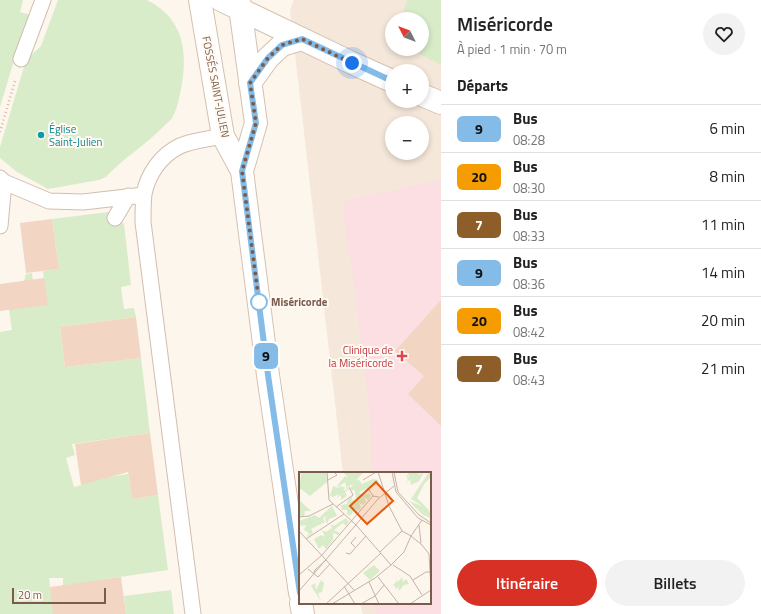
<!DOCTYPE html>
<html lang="fr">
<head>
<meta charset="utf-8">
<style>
	body { margin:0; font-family:"Titillium Web",sans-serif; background:#f2f2f2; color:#222; height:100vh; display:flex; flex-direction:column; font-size:15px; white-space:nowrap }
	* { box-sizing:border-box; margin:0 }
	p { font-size:13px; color:#767676 }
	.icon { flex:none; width:22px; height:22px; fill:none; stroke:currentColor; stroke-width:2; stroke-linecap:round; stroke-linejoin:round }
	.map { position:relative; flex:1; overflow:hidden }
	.side { display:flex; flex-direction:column; background:#fff; width:320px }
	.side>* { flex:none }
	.badge { padding:0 8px; border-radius:6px; font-size:14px; line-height:26px }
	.needle { width:26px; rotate:312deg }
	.buttons { position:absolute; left:385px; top:12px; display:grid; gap:8px }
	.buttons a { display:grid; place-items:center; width:44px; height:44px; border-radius:50%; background:#fff; box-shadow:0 2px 6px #0003; font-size:20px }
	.scale { position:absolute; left:12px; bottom:10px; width:94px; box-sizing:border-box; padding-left:4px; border:2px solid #7a5c4d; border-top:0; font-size:11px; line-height:14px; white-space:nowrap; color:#7a5c4d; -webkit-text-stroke:3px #fffaf3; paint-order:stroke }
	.you { position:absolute; width:20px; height:20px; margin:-10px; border:3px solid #fff; border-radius:50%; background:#1a73e8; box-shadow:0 0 0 6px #1a73e833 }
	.map>.badge { position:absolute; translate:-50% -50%; box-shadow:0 0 0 2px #fff }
	h2 { padding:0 16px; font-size:15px; line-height:36px }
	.round { display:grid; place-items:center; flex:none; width:42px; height:42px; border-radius:21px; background:#f2f2f2 }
	.overview { display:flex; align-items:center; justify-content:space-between; height:68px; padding:0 16px }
	h1 { font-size:19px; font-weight:600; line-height:30px }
	.cta { display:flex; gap:8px; margin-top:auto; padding:8px 16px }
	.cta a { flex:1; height:46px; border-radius:24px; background:#d93025; color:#fff; font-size:16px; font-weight:600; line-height:46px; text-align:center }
	.cta a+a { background:#f2f2f2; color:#222 }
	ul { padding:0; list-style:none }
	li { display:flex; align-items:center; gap:12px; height:48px; padding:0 16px; border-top:1px solid #e0e0e0 }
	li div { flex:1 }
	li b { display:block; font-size:15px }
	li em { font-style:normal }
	li .badge { min-width:44px; font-weight:700; text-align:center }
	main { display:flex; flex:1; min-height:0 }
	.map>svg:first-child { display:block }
	.residential { fill:#f5e8da; fill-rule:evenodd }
	.medical { fill:#fbdfe3 }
	.green { fill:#d8ecc9; fill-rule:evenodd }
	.building { fill:#f3d5c3 }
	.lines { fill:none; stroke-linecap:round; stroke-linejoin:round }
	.service-casing { stroke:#d1beb0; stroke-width:17 }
	.secondary-casing { stroke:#d6c0b0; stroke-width:24 }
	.path { stroke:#d9b8a5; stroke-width:2.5; stroke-dasharray:1 3; stroke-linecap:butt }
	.service { stroke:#fff; stroke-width:15 }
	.secondary { stroke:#fff; stroke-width:22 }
	.line-casing { stroke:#fff; stroke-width:9 }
	.line { stroke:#85bce7; stroke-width:6 }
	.walk { stroke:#7a5c4d; stroke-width:4; stroke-dasharray:0 7.2 }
	.culture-dot { fill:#0f9aa8; stroke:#fffaf3; stroke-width:1.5 }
	.stop-dot { fill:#fff; stroke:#85bce7; stroke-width:2 }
	.health-dot { fill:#e0444e; stroke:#fffaf3; stroke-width:1.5 }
	.labels { text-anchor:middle; stroke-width:4; stroke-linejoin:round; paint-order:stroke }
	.street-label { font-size:11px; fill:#7a5c4d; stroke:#fffaf3 }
	.culture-label { font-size:11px; fill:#0d838f; stroke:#fffaf3; text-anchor:start }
	.stop-label { font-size:11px; font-weight:bold; fill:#7a5c4d; stroke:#fffaf3; text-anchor:start }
	.health-label { font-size:11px; fill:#be3a42; stroke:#fffaf3; text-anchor:end }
	.inset-road { fill:none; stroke:#c5b3a7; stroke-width:1 }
	.view { fill:#e8590c; fill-opacity:0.15; stroke:#e8590c; stroke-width:2 }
	.inset-edge { fill:none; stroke:#7a5c4d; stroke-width:2 }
</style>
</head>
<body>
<main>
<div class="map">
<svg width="441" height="614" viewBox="0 0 441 614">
	<rect width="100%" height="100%" fill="#fdf6ec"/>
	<path class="residential" d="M294,0H441V614H363L360,603H430V473H343L290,10ZM392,19H422V49H392ZM392,71H422V101H392ZM392,123H422V153H392Z"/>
	<path class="medical" d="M441,180V614H376L375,603H430V473H371V428L355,291L345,229L343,201Z"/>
	<path class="green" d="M0,0H23L20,12L31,15L12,67L0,107Z
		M58,0H147C184,19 188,51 181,89C179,98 177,110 172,118C170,121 166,124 163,127C146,145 123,158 106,177L99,180L48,189L17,172L0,158V147L26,60L41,46Z
		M407,0H441V65L410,49H422V19H401Z
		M108,212L124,224L131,285L121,287L124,309L134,308L136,317L60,327L65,367L141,358L150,433L72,444L75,455L66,458L74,487L82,485L81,481L128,474L132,499L158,495L168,570L106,579L114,614H0V332L12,330L9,310L24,281L26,274L32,273L33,283L44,282L43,271L59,269L52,219ZM49,578H63V588L50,587Z
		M171,590L174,614H126L124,596Z"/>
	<path class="building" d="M52,219L59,269L26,273L20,223Z
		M44,278L48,305L0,311V284Z
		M441,300V426L408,394L424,376L395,351Z
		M136,317L141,358L65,367L60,327Z
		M150,433L158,495L132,499L128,472L81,485L75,444Z
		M121,577L126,614H53L50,587Z"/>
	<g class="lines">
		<defs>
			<path id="service" d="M21,59L43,0
				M0,178L4,182L49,201L83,202L144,195
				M115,218L128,196
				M0,226L4,182
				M193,614L143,222C143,213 143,203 144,194C148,174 161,155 180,146C193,140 209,139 223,136"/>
			<path id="secondary" d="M200,0L223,136L242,171L268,375L300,593
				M221,0L352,63L392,81
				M239,0L256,123L242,171
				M250,83L268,58L282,45L302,39
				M422,95L441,103
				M301,603L303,614"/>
		</defs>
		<use href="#service" class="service-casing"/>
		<use href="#secondary" class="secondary-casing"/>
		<path class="path" d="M0,132L15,81"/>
		<use href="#service" class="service"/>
		<use href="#secondary" class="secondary"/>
	</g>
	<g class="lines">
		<defs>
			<path id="line" d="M300,593L268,375L242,171L256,123L250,83L268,58L282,45L302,39L392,81"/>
		</defs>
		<use href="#line" class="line-casing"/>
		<use href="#line" class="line"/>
		<path class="walk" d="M259,302L242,171L256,123L250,83L268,58L282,45L302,39L352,63"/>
	</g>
	<circle class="culture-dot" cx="41" cy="135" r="4"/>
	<circle class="stop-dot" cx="259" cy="302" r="8"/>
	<path class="health-dot" d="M400 350h4v4h4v4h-4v4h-4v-4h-4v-4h4z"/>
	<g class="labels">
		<g class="street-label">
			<text transform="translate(216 87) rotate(79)" y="4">FOSSÉS SAINT-JULIEN</text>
		</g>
		<g class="culture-label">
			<text x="49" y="133">Église<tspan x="49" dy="13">Saint-Julien</tspan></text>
		</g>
		<g class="stop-label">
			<text x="271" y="306">Miséricorde</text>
		</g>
		<g class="health-label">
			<text x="393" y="354">Clinique de<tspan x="393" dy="13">la Miséricorde</tspan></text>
		</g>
	</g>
	<g transform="translate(299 472)">
		<rect width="132" height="132" fill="#fdf6ec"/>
		<path d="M0,0H27L28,10L11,24L2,17L0,19L2,1ZM44,0H65L56,9L59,7L63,12L74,7L79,8V12L60,20L63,23L70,21L72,24L69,28L65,25L67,30L64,33L60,31L62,36L59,39L56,37L51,44L48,42V38H43L42,33L48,32L49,27L54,24L52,29L57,27L56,19L51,17L54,12L48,15L50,17L46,20L48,24L42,28V23L38,26L40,22L34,25L31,24L34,14L39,16L42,14L46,16L44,18H48L46,10L39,15L38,14L46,4L50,6ZM108,0H119L120,3L125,0L120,9L112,13L111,7L107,12L109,8L107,2L111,6ZM130,0L132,5L125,12L118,26L132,40L112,27ZM0,28L12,39H6L5,44H0ZM110,29L125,35L132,41V46L124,43ZM33,34L38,44L30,47L28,52L26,47L28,44L24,46L26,50L12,57L14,61L8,65L10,61L5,58L7,53L2,54L0,49L16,43L20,46ZM47,46L50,50L47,54L44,51L35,58L41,61L39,63L34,61V68L27,77L24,73L20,77L15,67L22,63L26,65L23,58L27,60L33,56L32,52L35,54ZM75,93L81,99L71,108L64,101ZM95,103L99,110L103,105L104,110L107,107L110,112L105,113L101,118H99L100,114L97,117L95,113L93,114L98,109ZM22,108L25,111L23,120L19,121L22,129L12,114L16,111L17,118Z" fill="#d8ecc9"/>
		<path class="inset-road" d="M28,0L30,28L57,53L92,93M79,0L90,34L103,59L112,64L123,48M93,0L97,20L119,46L132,53M95,0L99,20L120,43L132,51M29,8L38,3L35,0M64,8L77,0M69,16L74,24L80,25M37,35L54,23L50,15M0,45L10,44L34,32M120,53L122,71M0,59L55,118M7,67L45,42M56,75L52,71L57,65M81,80L103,59M47,81L51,82L67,64M92,93L105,80L112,64L123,73L130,82L132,116M94,93L111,104L123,123M9,97L19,105L31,92M15,101L16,98L27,88M0,103L23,83L74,24M79,105L100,132M114,108L127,100H131M70,110L80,132M45,114L56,132M0,119L79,27L95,14M27,132L82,81M33,132L76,106L92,93M62,132L76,124L85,113M111,132L132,118"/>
		<path class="view" d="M77,10L94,29L68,52L51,34Z"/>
		<rect width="132" height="132" class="inset-edge"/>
	</g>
</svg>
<div class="buttons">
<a><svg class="needle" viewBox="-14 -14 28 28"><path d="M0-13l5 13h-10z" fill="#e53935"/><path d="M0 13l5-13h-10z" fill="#767676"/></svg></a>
<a>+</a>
<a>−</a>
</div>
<div class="scale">20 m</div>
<div class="you" style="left:352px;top:63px"></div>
<b class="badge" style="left:266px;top:356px;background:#85bce7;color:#111">9</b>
</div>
<section class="side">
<div class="overview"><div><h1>Miséricorde</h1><p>À pied · 1 min · 70 m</p></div><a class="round"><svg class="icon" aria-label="heart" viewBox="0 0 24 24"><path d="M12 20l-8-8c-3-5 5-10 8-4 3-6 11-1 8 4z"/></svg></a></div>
<h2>Départs</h2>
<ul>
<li><span class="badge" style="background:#85bce7;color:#111">9</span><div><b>Bus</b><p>08:28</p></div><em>6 min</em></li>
<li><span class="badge" style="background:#f59c00;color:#111">20</span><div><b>Bus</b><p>08:30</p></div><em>8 min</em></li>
<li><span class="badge" style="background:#8d5e2a;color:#fff">7</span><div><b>Bus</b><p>08:33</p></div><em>11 min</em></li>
<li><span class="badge" style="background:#85bce7;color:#111">9</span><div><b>Bus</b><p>08:36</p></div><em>14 min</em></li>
<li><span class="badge" style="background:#f59c00;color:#111">20</span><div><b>Bus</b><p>08:42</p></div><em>20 min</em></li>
<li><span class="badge" style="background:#8d5e2a;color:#fff">7</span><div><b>Bus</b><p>08:43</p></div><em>21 min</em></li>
</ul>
<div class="cta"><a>Itinéraire</a><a>Billets</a></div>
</section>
</main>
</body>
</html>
